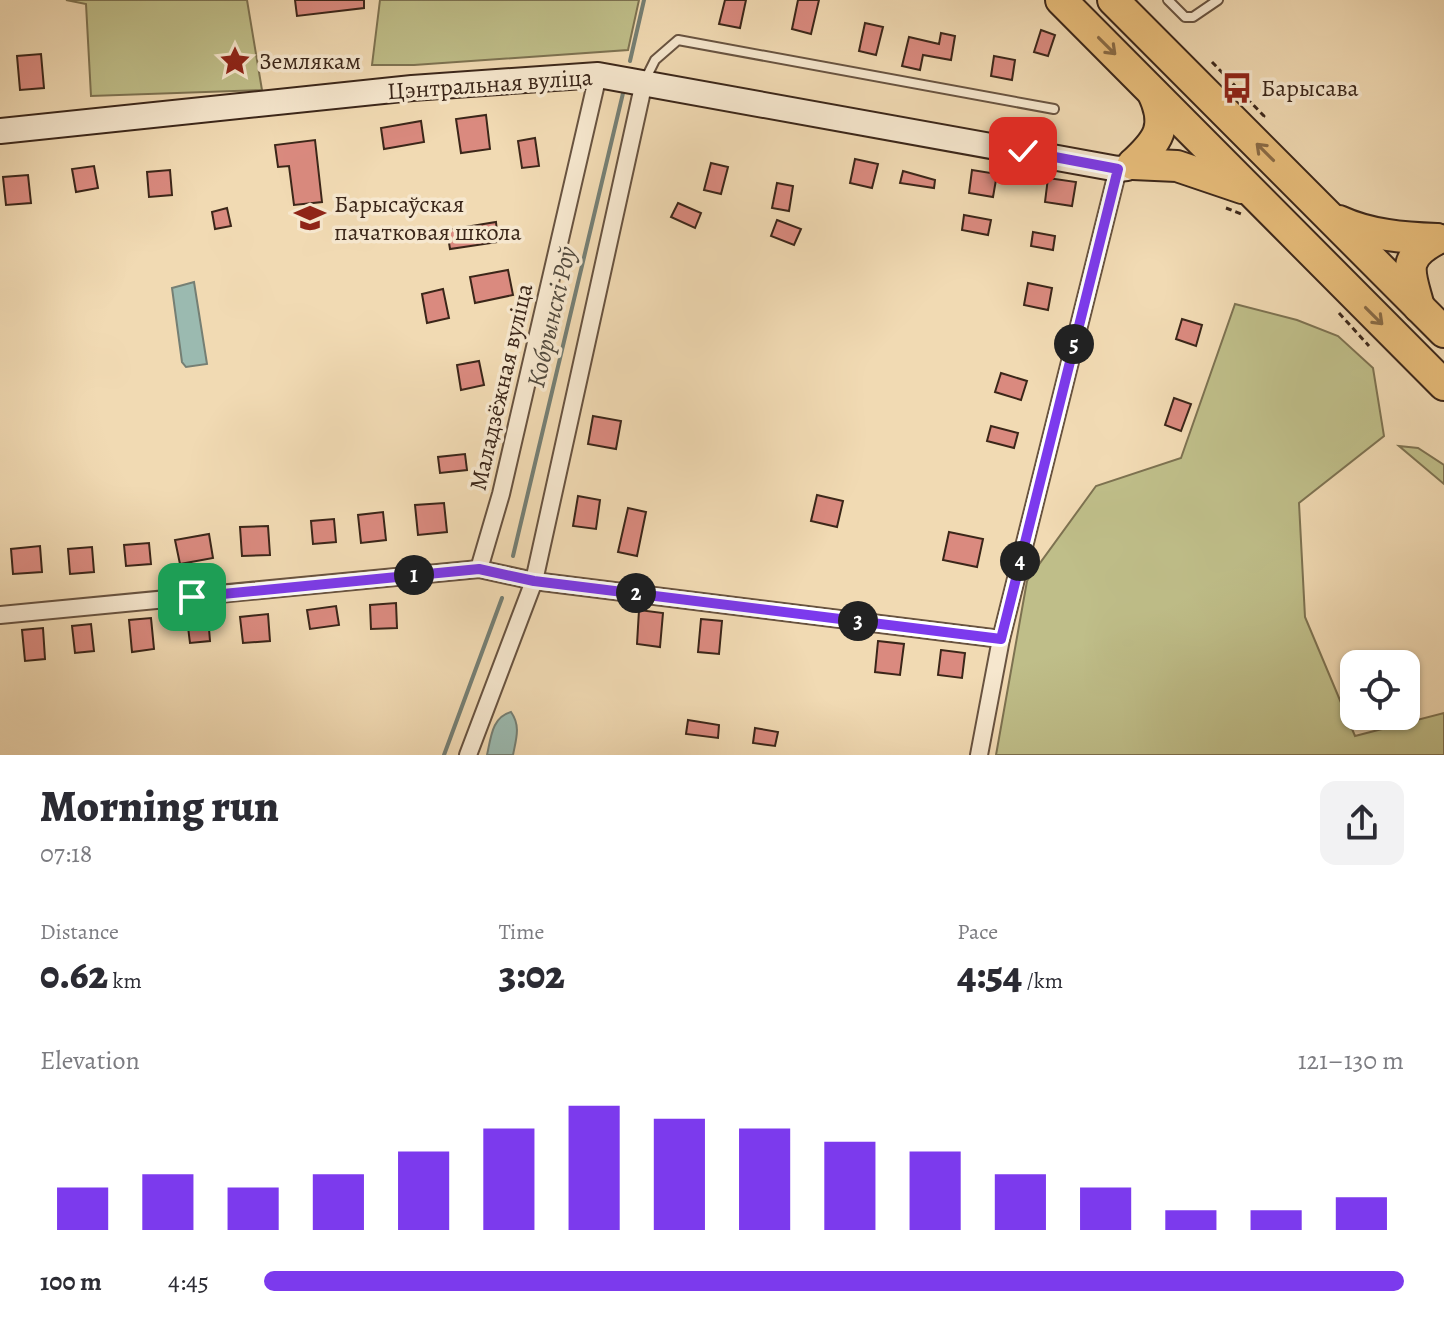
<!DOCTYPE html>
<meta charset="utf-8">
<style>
:root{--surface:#fff;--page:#f2f2f3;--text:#2b2b33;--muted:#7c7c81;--accent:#7c3aed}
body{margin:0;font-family:Alegreya,serif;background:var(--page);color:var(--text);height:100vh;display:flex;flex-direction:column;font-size:30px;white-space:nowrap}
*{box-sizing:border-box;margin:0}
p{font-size:26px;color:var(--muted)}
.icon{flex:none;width:44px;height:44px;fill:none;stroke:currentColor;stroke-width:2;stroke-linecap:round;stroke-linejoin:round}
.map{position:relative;height:755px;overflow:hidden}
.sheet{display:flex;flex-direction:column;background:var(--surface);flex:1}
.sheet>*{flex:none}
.fabs{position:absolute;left:1340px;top:650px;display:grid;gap:16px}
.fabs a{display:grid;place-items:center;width:80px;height:80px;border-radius:16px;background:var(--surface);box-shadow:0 2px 6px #0004;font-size:40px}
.pin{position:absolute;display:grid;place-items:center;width:68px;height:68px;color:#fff;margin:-34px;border-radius:16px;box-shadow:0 4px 12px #0006}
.km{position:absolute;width:40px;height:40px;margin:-20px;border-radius:50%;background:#222;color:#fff;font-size:22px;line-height:40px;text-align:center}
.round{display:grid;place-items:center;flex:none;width:84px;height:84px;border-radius:16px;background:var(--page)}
.headline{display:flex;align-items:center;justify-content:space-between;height:136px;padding:0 40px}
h1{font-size:44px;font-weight:800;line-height:60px}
.stats{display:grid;grid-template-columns:repeat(3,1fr);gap:12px;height:136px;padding:8px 40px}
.stats div{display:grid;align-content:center}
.stats b{font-size:40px;font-weight:800}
.stats small{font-size:22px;font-weight:400}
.stats p{font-size:22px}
.chart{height:224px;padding:16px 40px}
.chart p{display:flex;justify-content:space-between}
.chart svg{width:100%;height:144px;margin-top:8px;stroke:var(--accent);stroke-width:6}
ul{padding:0 40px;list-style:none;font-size:26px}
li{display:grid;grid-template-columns:128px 96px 1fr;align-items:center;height:60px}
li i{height:20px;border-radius:10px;background:var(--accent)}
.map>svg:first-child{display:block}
.green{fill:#bfbe89;stroke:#7d7251;stroke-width:2}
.water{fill:#9bbab0;stroke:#757f74;stroke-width:2}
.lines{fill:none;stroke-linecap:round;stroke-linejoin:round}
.stream{stroke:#757f74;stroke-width:4}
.building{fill:#da8a7f;stroke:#3b2619;stroke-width:2}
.lane-casing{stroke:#685340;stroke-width:12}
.street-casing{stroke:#685340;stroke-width:20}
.secondary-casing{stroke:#3b2619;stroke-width:28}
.highway-casing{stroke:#3b2619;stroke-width:34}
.path{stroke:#3b2619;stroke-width:3;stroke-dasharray:6 4;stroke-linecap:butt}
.lane{stroke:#f6e7ce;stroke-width:8}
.street{stroke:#f6e7ce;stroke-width:16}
.secondary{stroke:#f6e7ce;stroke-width:24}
.highway{stroke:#e8bd7a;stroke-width:30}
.oneway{stroke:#896a45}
.route-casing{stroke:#fff;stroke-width:16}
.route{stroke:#7c3aed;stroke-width:10}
.labels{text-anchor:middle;stroke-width:7;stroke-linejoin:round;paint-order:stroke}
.poi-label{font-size:24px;fill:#3b2619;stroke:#f6e7ce;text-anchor:start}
.street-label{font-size:24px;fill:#3b2619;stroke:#f6e7ce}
.water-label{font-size:26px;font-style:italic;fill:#534b3f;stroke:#f6e7ce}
</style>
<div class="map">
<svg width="1444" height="755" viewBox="0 0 1444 755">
<rect width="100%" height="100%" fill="#f1dab3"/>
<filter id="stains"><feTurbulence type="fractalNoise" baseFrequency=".0025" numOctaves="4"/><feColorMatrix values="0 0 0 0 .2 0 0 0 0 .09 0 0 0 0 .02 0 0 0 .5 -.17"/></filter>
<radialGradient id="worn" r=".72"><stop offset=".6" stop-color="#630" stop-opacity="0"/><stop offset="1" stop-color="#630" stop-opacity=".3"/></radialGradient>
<g class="green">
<path d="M66 0H247L262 90 91 96 86 4Z"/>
<path d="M380 0H639L628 50 414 65H372Z"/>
<path d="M1235 304 1297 320 1338 336 1373 368 1384 436 1299 503 1305 617 1355 736 1444 713V755H996L1027 581 1096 486 1181 458Z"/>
<path d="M1399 446 1418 448 1444 465V484Z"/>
</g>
<g class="water">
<path d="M194 282 207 364 186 367 182 362 172 288Z"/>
<path d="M511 712C521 726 516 739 513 755H487C491 737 492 717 511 712Z"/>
</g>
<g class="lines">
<g class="stream">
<path d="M630 61 644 0"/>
<path d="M513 556 624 89"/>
<path d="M444 755 502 598"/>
</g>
</g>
<g class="building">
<path d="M295 0H364V8L297 16Z"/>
<path d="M725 0H746L740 28 719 24Z"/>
<path d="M798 0H819L811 34 792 29Z"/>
<path d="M865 23 883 27 876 55 859 51Z"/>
<path d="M1041 30 1055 35 1048 56 1034 52Z"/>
<path d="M941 33 955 36 951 60 923 55 920 70 902 66 909 37 939 44Z"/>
<path d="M41 54 44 88 20 90 17 56Z"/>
<path d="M994 56 1015 60 1012 80 991 76Z"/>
<path d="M486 115 490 149 461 153 456 119Z"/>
<path d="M421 121 424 142 384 149 381 128Z"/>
<path d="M535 138 539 166 522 168 518 141Z"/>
<path d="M315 140 322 202 294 205 289 166 278 167 275 145Z"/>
<path d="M855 159 878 164 872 188 850 183Z"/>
<path d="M711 163 728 167 721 194 704 190Z"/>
<path d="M94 166 98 188 76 192 72 169Z"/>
<path d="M170 170 172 195 149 197 147 172Z"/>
<path d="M972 170 997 174 993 197 969 193Z"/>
<path d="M903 171 935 180 934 188 900 183Z"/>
<path d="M28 175 31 203 6 205 3 177Z"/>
<path d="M1048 178 1076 182 1072 206 1045 202Z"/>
<path d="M777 183 793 186 789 211 772 208Z"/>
<path d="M678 203 701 213 695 228 671 217Z"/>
<path d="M227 208 231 226 215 229 212 212Z"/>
<path d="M964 215 991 220 988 235 962 230Z"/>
<path d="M777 220 801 229 794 245 771 236Z"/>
<path d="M496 222 498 242 450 249 447 230Z"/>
<path d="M1033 232 1055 236 1053 250 1031 246Z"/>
<path d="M508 270 513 295 475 303 470 277Z"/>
<path d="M1028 283 1052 288 1048 310 1024 305Z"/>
<path d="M443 289 449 318 427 323 422 294Z"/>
<path d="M1182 319 1202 325 1196 346 1176 339Z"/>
<path d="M479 361 484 385 461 390 457 365Z"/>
<path d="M1001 373 1027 381 1021 400 995 392Z"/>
<path d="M1174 398 1191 404 1181 431 1165 425Z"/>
<path d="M593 416 621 421 616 449 588 444Z"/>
<path d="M991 426 1018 433 1014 448 987 441Z"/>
<path d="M465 454 467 470 440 473 438 457Z"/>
<path d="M817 495 843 501 837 527 811 521Z"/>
<path d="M578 496 600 500 596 529 573 526Z"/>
<path d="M444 503 447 532 418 535 415 505Z"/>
<path d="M628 508 646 512 637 556 618 552Z"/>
<path d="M383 512 386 540 361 543 358 515Z"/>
<path d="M334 519 336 542 313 544 311 521Z"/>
<path d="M268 526 270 555 242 556 240 527Z"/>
<path d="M949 532 983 539 977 567 943 560Z"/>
<path d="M209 534 213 558 180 564 175 540Z"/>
<path d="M149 543 151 564 126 566 124 545Z"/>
<path d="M40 546 42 572 13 574 11 549Z"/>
<path d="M92 547 94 572 70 574 68 549Z"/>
<path d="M396 603 397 628 371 629 370 605Z"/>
<path d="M336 606 339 625 310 629 307 610Z"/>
<path d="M639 610 663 613 660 647 637 644Z"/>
<path d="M268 614 270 641 243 643 240 617Z"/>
<path d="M208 617 210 641 190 643 187 619Z"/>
<path d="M151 618 154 649 132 652 129 620Z"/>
<path d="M701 619 722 621 719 654 698 652Z"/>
<path d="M91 624 94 651 75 653 72 626Z"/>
<path d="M43 628 45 659 25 661 22 630Z"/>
<path d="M878 641 904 644 900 675 875 672Z"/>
<path d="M941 650 965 653 962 678 938 675Z"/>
<path d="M688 720 719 725 718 738 686 734Z"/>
<path d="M755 728 778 732 775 746 753 743Z"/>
</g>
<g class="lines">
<defs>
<g id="lane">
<path d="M1168 0 1185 17H1193L1218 0"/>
<path d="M644 82 655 60 678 40 1054 109"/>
</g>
<g id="street">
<path d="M479 569 501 494 598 75"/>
<path d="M0 615 479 569 534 581 1001 639"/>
<path d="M468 755 534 581 644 82"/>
<path d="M979 755 1001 639 1118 169"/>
</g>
<path id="secondary" d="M0 131 412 88 598 75 1118 169 1127 168 1133 164"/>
<g id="highway">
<path d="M1061 0 1444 385"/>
<path d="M1113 0 1444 332"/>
<path d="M1133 164 1177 166 1242 188"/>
<path d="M1133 164C1158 141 1169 127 1153 93"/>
<path d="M1339 221C1369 235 1404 238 1437 239"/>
<path d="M1419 307C1410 272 1400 259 1437 239"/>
</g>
</defs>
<use href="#lane" class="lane-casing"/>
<use href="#street" class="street-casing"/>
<use href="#secondary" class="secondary-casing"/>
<use href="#highway" class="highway-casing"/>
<g class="path">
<path d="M1212 62 1264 116 1261 120"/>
<path d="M1226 208 1241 214"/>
<path d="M1339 313 1369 346"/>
</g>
<use href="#lane" class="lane"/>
<use href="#street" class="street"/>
<use href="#secondary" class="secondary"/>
<use href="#highway" class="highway"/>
</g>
<defs><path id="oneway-shaft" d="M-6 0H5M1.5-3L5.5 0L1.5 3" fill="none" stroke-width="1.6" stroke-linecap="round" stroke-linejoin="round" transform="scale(2)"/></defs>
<g class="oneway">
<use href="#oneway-shaft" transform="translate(1107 46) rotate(45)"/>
<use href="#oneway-shaft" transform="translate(1265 152) rotate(-135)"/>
<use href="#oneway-shaft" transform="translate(1374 316) rotate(45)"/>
</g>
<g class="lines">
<defs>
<path id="route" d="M192 597 479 569 534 581 1001 639 1118 169 1023 151"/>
</defs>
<use href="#route" class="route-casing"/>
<use href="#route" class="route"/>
</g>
<defs>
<symbol id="sight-bare" viewBox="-9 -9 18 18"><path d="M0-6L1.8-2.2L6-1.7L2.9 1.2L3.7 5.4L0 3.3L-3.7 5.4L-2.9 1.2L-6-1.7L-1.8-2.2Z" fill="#8f2418" stroke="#f6e7ce" stroke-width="2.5" paint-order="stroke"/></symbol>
<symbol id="bus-bare" viewBox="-9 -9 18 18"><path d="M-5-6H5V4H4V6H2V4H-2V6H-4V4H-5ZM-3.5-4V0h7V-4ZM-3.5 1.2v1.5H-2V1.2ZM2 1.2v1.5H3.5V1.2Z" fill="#8f2418" stroke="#f6e7ce" stroke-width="2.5" paint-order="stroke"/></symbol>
<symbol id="school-bare" viewBox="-9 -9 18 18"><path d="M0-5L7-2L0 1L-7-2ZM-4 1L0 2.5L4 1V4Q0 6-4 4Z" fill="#8f2418" stroke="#f6e7ce" stroke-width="2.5" paint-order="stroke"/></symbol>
</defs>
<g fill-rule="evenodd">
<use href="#sight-bare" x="213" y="39" width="44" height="44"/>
<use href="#bus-bare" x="1215" y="66" width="44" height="44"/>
<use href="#school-bare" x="288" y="196" width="44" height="44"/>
</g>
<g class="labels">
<g class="poi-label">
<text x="259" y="69">Землякам</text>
<text x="1261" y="96">Барысава</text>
<text x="334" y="212">Барысаўская<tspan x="334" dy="28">пачатковая школа</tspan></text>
</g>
<g class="street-label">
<text transform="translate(490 84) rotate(-4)" y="8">Цэнтральная вуліца</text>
<text transform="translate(501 387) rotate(-77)" y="8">Маладзёжная вуліца</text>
</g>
<g class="water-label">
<text transform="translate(551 317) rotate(-77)" y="9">Кобрынскі Роў</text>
</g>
</g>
<rect width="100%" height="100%" filter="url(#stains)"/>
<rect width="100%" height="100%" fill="url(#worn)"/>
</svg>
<div class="fabs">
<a><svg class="icon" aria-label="locate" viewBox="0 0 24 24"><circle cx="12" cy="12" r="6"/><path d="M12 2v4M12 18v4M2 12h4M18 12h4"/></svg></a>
</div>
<div class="pin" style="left:192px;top:597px;background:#1e9e55"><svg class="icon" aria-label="arrive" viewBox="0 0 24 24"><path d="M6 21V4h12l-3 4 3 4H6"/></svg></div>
<div class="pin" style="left:1023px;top:151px;background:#d93025"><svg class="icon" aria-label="check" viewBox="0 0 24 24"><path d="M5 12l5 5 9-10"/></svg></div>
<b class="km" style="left:414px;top:575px">1</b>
<b class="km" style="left:636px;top:593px">2</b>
<b class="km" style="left:858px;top:621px">3</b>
<b class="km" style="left:1020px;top:561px">4</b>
<b class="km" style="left:1074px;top:344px">5</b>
</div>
<section class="sheet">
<div class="headline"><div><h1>Morning run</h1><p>07:18</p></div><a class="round"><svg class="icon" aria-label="share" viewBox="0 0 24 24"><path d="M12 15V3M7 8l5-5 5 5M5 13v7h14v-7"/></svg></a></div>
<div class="stats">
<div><p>Distance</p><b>0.62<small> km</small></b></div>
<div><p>Time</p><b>3:02</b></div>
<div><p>Pace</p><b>4:54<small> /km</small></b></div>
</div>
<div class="chart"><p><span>Elevation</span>121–130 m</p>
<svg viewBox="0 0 160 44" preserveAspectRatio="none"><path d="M5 44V31M15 44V27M25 44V31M35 44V27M45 44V20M55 44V13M65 44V6M75 44V10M85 44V13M95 44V17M105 44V20M115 44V27M125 44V31M135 44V38M145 44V38M155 44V34"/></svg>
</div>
<ul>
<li><b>100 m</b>4:45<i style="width:100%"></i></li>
</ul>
</section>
